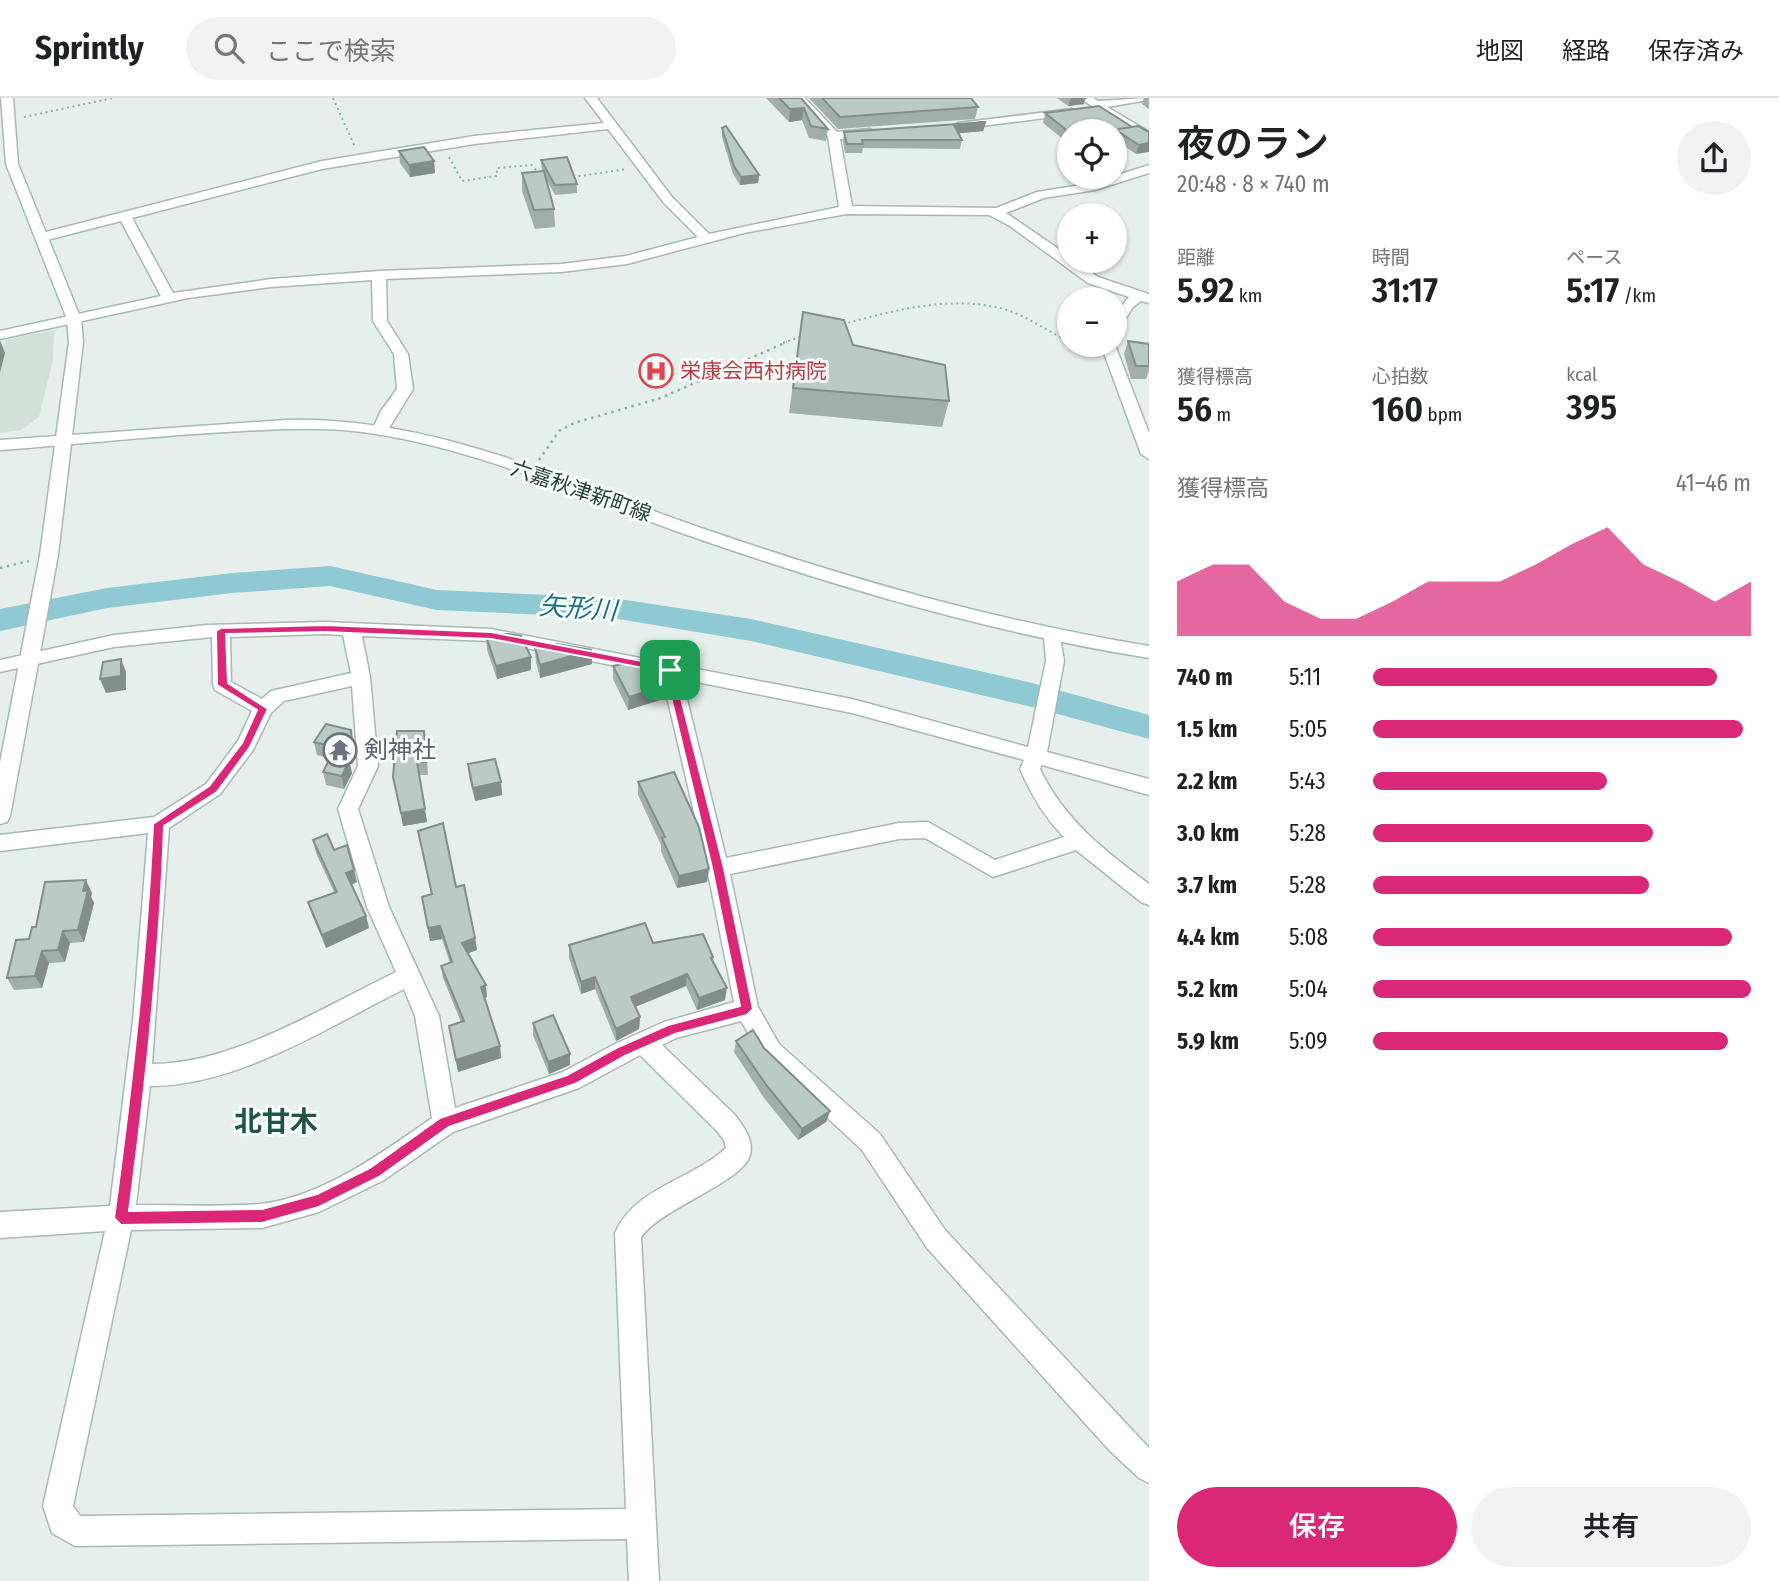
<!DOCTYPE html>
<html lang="ja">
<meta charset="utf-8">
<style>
:root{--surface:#fff;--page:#f2f2f2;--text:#202124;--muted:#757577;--line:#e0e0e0;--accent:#db2777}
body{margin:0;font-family:"Fira Sans Condensed","Noto Sans JP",sans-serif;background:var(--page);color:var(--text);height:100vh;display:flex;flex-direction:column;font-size:26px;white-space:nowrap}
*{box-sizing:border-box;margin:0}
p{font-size:23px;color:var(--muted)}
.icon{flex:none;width:38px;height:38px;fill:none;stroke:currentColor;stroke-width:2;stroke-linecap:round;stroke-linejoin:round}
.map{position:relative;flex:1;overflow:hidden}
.sheet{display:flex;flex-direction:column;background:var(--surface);width:630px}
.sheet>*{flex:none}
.controls{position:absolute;left:1057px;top:21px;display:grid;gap:14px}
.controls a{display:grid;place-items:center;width:70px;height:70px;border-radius:50%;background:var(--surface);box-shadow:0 2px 5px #0004;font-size:35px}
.pin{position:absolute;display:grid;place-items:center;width:60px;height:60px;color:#fff;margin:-30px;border-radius:14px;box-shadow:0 4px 10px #0006}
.round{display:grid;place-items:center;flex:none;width:74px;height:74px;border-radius:37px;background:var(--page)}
.head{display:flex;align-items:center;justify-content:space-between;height:119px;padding:0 28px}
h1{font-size:38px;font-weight:600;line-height:52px}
.figures{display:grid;grid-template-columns:repeat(3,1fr);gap:10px;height:119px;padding:7px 28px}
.figures div{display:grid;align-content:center}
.figures b{font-size:35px;font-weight:600}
.figures small{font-size:19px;font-weight:400}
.figures p{font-size:19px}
.chart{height:196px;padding:14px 28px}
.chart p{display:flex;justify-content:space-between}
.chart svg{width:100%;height:126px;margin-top:7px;fill:var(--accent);opacity:.7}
.primary-button{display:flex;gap:14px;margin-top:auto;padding:14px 28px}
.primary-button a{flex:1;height:80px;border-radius:42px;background:var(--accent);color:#fff;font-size:28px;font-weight:600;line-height:80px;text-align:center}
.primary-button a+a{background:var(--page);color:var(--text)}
ul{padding:0 28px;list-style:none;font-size:23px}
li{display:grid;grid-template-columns:112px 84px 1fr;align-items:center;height:52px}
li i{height:18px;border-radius:9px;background:var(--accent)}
header{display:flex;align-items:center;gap:42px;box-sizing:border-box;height:98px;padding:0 35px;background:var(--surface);border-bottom:2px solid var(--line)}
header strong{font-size:33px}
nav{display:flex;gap:38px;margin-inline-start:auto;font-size:24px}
.search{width:490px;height:63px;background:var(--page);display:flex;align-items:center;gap:18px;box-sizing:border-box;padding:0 24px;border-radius:38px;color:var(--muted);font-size:26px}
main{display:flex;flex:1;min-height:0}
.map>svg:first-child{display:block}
.built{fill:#d4dfda}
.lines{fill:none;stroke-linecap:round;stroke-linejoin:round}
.river{fill:#8ec9d4;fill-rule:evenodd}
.minor-casing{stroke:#a8b8b2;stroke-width:3}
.tertiary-casing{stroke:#a8b8b2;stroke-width:3}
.secondary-casing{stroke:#a4bbb3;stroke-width:3}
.path-far1{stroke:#86b3a5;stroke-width:2;stroke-dasharray:2 3.5;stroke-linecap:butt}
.path{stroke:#86b3a5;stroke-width:2.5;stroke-dasharray:2.5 4.5;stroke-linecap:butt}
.minor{fill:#fff;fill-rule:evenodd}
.tertiary{fill:#fff;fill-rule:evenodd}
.secondary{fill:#fff;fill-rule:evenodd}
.wall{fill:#a1aea9}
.shaded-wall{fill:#838d89}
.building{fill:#bbcac4;stroke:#838d89;stroke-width:2}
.route{fill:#db2777;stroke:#fff;stroke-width:2;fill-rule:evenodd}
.labels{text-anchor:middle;stroke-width:6;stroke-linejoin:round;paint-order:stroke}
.far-health-label{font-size:21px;fill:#be3a42;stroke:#f7fbf9;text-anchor:start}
.far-street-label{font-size:21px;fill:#24423a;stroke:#f7fbf9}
.worship-label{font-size:24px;fill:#5b616d;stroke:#f7fbf9;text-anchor:start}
.water-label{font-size:26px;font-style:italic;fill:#1c6f80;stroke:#f7fbf9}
.quarter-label{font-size:28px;font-weight:bold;fill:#1f5548;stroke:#f7fbf9}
</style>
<header>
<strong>Sprintly</strong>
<div class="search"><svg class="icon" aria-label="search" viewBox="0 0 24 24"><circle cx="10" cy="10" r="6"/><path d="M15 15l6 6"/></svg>ここで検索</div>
<nav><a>地図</a><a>経路</a><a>保存済み</a></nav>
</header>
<main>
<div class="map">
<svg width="1149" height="1483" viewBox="0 0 1149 1483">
<rect width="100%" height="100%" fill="#e6efeb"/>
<path class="built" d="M54 232 53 262 39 319 21 332 0 335V251L3 250 5 242Z"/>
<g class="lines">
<path class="river" d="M330 468 437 492 612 500 751 521 1032 585 1149 617V641L1032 609 751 543 612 520 437 512 330 488 232 495 107 510 0 533V511L107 490 232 475Z"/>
<defs>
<g id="minor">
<path d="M585 0H597L672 99 709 136 839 109 828 39 793 0H805L837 34 870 31 876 35 870 39 840 41 852 108 996 110 1037 94 1093 85 1149 67V75L1095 92 1044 100 1006 115 1069 158V163H1075L1098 179 1149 196V205L1141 203 1133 209 1120 230 1115 231V216L1129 199 1088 185 1010 128 989 117 846 116 744 135 627 166 561 174 386 181 387 223 408 256 413 291 386 335 380 337 372 332 381 313 397 291 394 256 373 223 372 182 271 189 188 200 0 241V233L161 198 121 123 43 143 36 139 38 136 322 63 474 38 604 25ZM608 31 664 105 698 139 626 158 561 166 379 173 271 181 173 195 132 120 322 71 474 46Z"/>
<path d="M1079 0H1093L1098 3 1148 0 1142 3 1107 9 1149 34V43Z"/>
<path d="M1072 11 1078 14 1076 16 958 31 952 28 958 25Z"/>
<path d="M1101 247H1115L1149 335V361L1141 356Z"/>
<path d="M325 524 491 531 852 601 1028 649 1046 563 1044 538 1047 534H1059L1064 563 1047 654 1149 681V697L1042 667 1040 671C1064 722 1105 753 1149 786V807L1141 804 1076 752 993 779 925 740 899 741 730 776 758 909 779 946 880 1036 945 1132 1149 1350V1385L1139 1380 1110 1353 927 1150 862 1052 763 960 741 923 676 940 662 947 735 1017C743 1028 754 1042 750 1057 743 1084 663 1109 641 1139L659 1483H629L627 1441 75 1448 52 1435 43 1408 105 1133 0 1140V1114L110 1108 133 923 148 735 0 753V737L154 719 206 686 238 643 252 613 215 592 213 587 212 539 114 549 0 574V562L114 537 207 527ZM325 536 343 537 351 575 271 593 262 601 231 584 230 539ZM362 538 491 543 662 577 707 770 734 904 664 924 613 947 563 974 455 1010 439 918 389 809 358 711 378 668 370 579ZM682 581 852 615 1024 662 1020 671C1031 696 1044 719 1064 739L995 762 928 724 899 725 726 760ZM352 588 358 668 338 711 367 809 396 874C323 909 234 966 152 966L169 730 220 696 253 652 271 615 284 603ZM404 891 415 918 432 1020C383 1054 321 1100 260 1106 219 1109 177 1107 136 1107L150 988C238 988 326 930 404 891ZM640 957 717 1033 724 1042 726 1050C692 1082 635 1089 615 1135L626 1411 80 1418 73 1408 131 1132 262 1130 319 1114 384 1082 453 1034 579 990Z"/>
</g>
<path id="tertiary" d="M1 0H13L18 66 81 221 83 244 58 457 10 718 7 724 0 726V665L40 457 69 244 67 221 6 66Z"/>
<path id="secondary" d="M286 322C433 318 568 384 704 431 850 481 996 523 1149 548V560C986 534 829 487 673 432 572 395 470 348 362 334 322 329 283 331 243 333 162 337 81 346 0 352V342Z"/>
</defs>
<use href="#minor" class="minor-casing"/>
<use href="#tertiary" class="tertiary-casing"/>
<use href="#secondary" class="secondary-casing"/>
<g class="path-far1">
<path d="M333 0 355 49"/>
<path d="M24 19 113 0"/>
<path d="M449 59 462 83 497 78V70L532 67 540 77"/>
<path d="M573 79 627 71"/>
<path d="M843 226C896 212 953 196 1007 212 1029 219 1048 234 1069 243"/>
<path d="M783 245 802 238"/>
</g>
<g class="path">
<path d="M1080 247 1091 251"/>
<path d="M539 362 559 333 574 325 661 300 787 244"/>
<path d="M0 470 29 463"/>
</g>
<use href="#minor" class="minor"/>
<use href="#tertiary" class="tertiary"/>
<use href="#secondary" class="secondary"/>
</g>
<g class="wall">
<path d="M766 0H801L828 31 826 43 809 40 802 22 789 24Z"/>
<path d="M809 0H971L978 9 975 21 838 31Z"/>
<path d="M1057 0H1088L1085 1 1084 6 1068 8Z"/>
<path d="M1144 0H1149V11L1142 6Z"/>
<path d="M1045 15 1132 29 1149 34 1136 56 1115 42V33H1069V46L1043 25Z"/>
<path d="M986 24 983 33 959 35 962 42 960 51 863 50 862 55H845L843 43 844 34Z"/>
<path d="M722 30 759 77 758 85 740 87 733 76 722 39Z"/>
<path d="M399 53 434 63 435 75 410 79 400 65Z"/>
<path d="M541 62 577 86V95L555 97 546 81 554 111 555 129 535 131 522 93V75L542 73Z"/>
<path d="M803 214 853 247 949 303 942 329 789 315Z"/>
<path d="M1128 243 1149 246V273L1146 281H1131L1124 256Z"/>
<path d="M486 538 531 572 497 581 487 552Z"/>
<path d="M535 550 592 552V566L540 580 536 564Z"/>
<path d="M613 568 660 602 628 612 613 581Z"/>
<path d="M351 632 355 660 352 666H350L352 675 344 691 326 687 323 674 329 660 317 657 314 644Z"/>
<path d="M426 646 428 677H419L427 724 403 728 393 679Z"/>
<path d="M468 666 501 684 502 697 475 703 469 679Z"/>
<path d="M638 684 709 771 707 784 677 790 661 753V747L638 697Z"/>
<path d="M418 733 456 789 475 840 477 852 468 855 487 899 485 900 500 948 501 960 458 974 449 928 461 924 443 880 441 868 450 865 442 841 430 843 422 799 431 796Z"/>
<path d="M313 742 334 752 357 784 351 787 366 818 369 830 326 850 312 817 308 804 334 794 316 755Z"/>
<path d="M92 795 91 799 94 805 84 844 70 845 65 864 49 865 42 890 14 892 7 880 36 829Z"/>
<path d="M653 845 713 859V863L725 902 697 912 686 888 635 909 640 919 639 931 616 943 595 891 581 896 569 860V847Z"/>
<path d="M533 925 570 956V967L549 976 533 937Z"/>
<path d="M736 943 830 1013 826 1024 798 1042 764 1000 734 954Z"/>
</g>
<g class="shaded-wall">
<path d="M1071 0H1088L1085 1 1084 6 1068 8Z"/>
<path d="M804 10 802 22 789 24 790 11Z"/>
<path d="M986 24 983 33 952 36 954 27Z"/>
<path d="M1149 45V54L1136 56 1139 47Z"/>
<path d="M434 63 435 75 410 79 409 67Z"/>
<path d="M759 77 758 85 740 87 741 79Z"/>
<path d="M0 242 5 255 0 275Z"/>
<path d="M592 552V566L540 580V567Z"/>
<path d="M531 559V572L497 581 496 568Z"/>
<path d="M121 561 126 574V592L106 595 100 581Z"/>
<path d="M661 589 660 602 628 612 629 599Z"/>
<path d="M351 632 355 660 352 666 350 653Z"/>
<path d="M349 662 352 675 344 691 342 678Z"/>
<path d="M501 684 502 697 475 703 473 690Z"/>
<path d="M425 711 427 724 403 728 401 715Z"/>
<path d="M709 771 707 784 677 790 679 778Z"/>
<path d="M354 772 357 784 349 788 346 775Z"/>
<path d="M86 782 92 795 91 799 94 805 84 844 78 832 83 793Z"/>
<path d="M366 818 369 830 326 850 322 837Z"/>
<path d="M440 828 442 841 430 843 428 830Z"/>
<path d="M63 833 70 845 65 864 58 852Z"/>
<path d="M475 840 477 852 463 857 462 845Z"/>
<path d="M42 853 49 865 42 890 35 878Z"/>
<path d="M687 876 686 888 630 911 631 899Z"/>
<path d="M595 879V891L581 896V884Z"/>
<path d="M486 887 487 899 482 901 481 889Z"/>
<path d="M727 890 725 902 697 912 699 900Z"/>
<path d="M640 919 639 931 616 943V931Z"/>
<path d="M500 948 501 960 458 974 456 962Z"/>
<path d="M570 956V967L549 976 548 964Z"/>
<path d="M830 1013 826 1024 798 1042 802 1031Z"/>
</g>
<g class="building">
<path d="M779 0H801L828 31 811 28 804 10 790 11Z"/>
<path d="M822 0H971L978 9 840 19Z"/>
<path d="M1099 8 1132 29 1118 31 1138 28 1149 34V45L1139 47 1116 32 1107 33 1069 34 1045 15Z"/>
<path d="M986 24 954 27 962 42H862L863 46H847L844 34Z"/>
<path d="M726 28 759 77 741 79 734 68 722 30Z"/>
<path d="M424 49 434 63 409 67 399 53Z"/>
<path d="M567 59 577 86 555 87 541 62Z"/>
<path d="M544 73 554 111 534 112 522 75Z"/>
<path d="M803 214 844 222 853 247 945 267 949 303 793 290Z"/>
<path d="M1128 243 1149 246V268H1136Z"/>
<path d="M508 536 521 538 531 559 496 568 486 538Z"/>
<path d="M557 546 592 552 540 567 535 550Z"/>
<path d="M121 561V578L100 581 103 564Z"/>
<path d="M641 562 649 564 661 589 629 599 613 568Z"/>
<path d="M326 626 351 632 352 647 350 653 314 644Z"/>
<path d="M397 633H424L426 664H417L425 711 401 715 393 679Z"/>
<path d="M332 656 349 662 342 678 323 674Z"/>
<path d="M495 661 501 684 473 690 468 666Z"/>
<path d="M674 674 699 729 709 771 679 778 662 740 665 739 638 684Z"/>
<path d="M443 725 456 789 464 787 475 840 462 845 486 887 481 889 500 948 456 962 449 928 464 923 441 868 452 864 440 828 428 830 422 799 432 796 418 733Z"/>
<path d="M327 736 334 752 347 747 354 772 346 775 366 818 322 837 308 804 337 794 313 742Z"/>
<path d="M86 782 83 793 88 792 78 832 63 833 58 852 42 853 35 878 7 880 16 842 29 841 32 829H36L45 784Z"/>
<path d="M645 825 653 845 703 836 713 859 711 860 727 890 699 900 687 876 631 899 640 919 616 931 595 879 581 884 569 847Z"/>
<path d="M553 917 570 956 548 964 533 925Z"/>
<path d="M753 932 764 950 830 1013 802 1031 767 988 736 943Z"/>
</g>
<path class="route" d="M325 527 491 534 673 569 724 770 753 911 747 917 675 936 625 958 575 986 449 1029 379 1079 319 1109 262 1125 121 1127 114 1120C132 989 147 858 153 726L209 688 242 645 257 612 217 587 216 533 221 530ZM325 534 491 541 665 574 712 770 740 908 668 927 616 950 567 977 440 1020 370 1070 317 1096 262 1111 129 1113C146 985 160 857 164 728L217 694 250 649 268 611 228 585 226 536Z"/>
<defs>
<symbol id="hospital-ring" viewBox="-11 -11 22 22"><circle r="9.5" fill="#f7fbf9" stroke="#e0444e" stroke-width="1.5"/><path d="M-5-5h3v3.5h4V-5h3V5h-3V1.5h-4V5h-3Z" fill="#e0444e"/></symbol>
<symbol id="temple-ring" viewBox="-11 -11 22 22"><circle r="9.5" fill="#f7fbf9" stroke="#6b7280" stroke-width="1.5"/><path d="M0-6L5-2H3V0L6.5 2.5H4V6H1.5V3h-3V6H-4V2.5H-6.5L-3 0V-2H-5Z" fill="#6b7280"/></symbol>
</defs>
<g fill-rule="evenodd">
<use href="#hospital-ring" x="637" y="254" width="38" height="38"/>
<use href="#temple-ring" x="321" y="633" width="38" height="38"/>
</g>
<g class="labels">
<g class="far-health-label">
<text x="680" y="280">栄康会西村病院</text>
</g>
<g class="far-street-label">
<text transform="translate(581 393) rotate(19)" y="7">六嘉秋津新町線</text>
</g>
<g class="worship-label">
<text x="364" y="660">剣神社</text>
</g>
<g class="water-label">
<text transform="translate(578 510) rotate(4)" y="9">矢形川</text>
</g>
<g class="quarter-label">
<text x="276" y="1033">北甘木</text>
</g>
</g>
</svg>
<div class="controls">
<a><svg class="icon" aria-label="locate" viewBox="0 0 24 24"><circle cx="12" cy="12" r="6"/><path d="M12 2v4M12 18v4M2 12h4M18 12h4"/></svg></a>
<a>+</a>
<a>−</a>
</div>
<div class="pin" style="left:670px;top:572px;background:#1e9e55"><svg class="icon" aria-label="arrive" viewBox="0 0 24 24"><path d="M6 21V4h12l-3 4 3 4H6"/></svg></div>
</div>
<section class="sheet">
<div class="head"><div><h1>夜のラン</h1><p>20:48 · 8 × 740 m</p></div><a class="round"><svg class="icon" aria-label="share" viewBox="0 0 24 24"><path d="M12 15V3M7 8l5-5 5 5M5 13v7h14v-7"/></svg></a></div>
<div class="figures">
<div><p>距離</p><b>5.92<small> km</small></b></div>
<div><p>時間</p><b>31:17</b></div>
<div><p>ペース</p><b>5:17<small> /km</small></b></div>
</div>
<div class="figures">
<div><p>獲得標高</p><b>56<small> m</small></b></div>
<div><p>心拍数</p><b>160<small> bpm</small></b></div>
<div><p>kcal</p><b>395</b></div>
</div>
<div class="chart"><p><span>獲得標高</span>41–46 m</p>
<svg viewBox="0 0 160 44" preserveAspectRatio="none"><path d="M0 44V25L10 19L20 19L30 32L40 38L50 38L60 32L70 25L80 25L90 25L100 19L110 12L120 6L130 19L140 25L150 32L160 25V44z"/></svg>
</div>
<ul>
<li><b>740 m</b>5:11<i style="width:91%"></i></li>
<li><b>1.5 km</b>5:05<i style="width:98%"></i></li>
<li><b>2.2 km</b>5:43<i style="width:62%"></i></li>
<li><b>3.0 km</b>5:28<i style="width:74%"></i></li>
<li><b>3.7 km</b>5:28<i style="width:73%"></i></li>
<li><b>4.4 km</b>5:08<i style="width:95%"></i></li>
<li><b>5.2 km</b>5:04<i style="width:100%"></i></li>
<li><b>5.9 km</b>5:09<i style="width:94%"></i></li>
</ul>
<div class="primary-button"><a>保存</a><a>共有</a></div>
</section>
</main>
